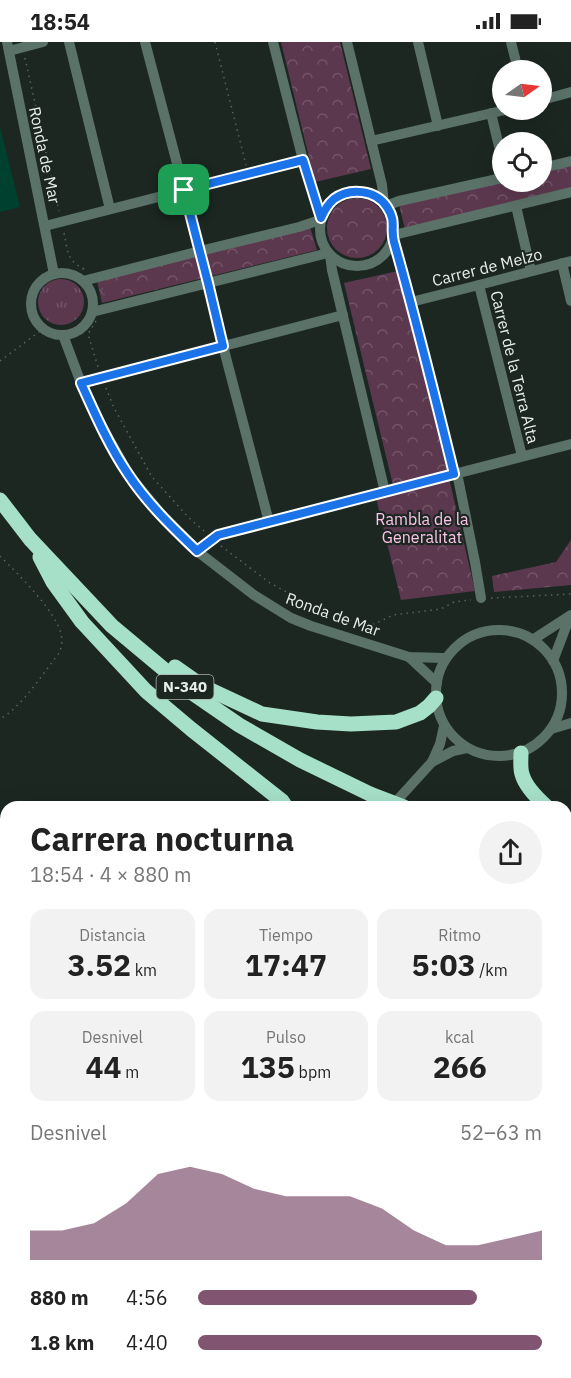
<!DOCTYPE html>
<html lang="es">
<meta charset="utf-8">
<style>
:root{--surface:#fff;--page:#f2f2f2;--text:#222;--muted:#767676;--accent:#815471}
body{margin:0;font-family:"IBM Plex Sans",sans-serif;background:var(--page);color:var(--text);height:100vh;display:flex;flex-direction:column;font-size:22px;white-space:nowrap}
*{box-sizing:border-box;margin:0}
p{font-size:20px;color:var(--muted)}
.icon{flex:none;width:33px;height:33px;fill:none;stroke:currentColor;stroke-width:2;stroke-linecap:round;stroke-linejoin:round}
.map{position:relative;flex:1;overflow:hidden}
.side{position:absolute;left:0px;top:759px;width:572px;height:578px;display:flex;flex-direction:column;background:var(--surface);border-radius:18px 18px 0 0;box-shadow:0 6px 24px #0002}
.side>*{flex:none}
.needle{width:39px;rotate:76deg}
.fabs{position:absolute;left:492px;top:18px;display:grid;gap:12px}
.fabs a{display:grid;place-items:center;width:60px;height:60px;border-radius:50%;background:var(--surface);box-shadow:0 6px 24px #0002;font-size:30px}
.pin{position:absolute;display:grid;place-items:center;width:51px;height:51px;color:#fff;margin:-26px;border-radius:12px;box-shadow:0 3px 9px #0006}
.round{display:grid;place-items:center;flex:none;width:63px;height:63px;border-radius:32px;background:var(--page)}
.headline{display:flex;align-items:center;justify-content:space-between;height:102px;padding:0 30px}
h1{font-size:33px;font-weight:700;line-height:45px}
.figures{display:grid;grid-template-columns:repeat(3,1fr);gap:9px;height:102px;padding:6px 30px}
.figures div{display:grid;align-content:center;border-radius:15px;background:var(--page);text-align:center}
.figures b{font-size:30px;font-weight:700}
.figures small{font-size:16px;font-weight:400}
.figures p{font-size:16px}
.chart{height:168px;padding:12px 30px}
.chart p{display:flex;justify-content:space-between}
.chart svg{width:100%;height:108px;margin-top:6px;fill:var(--accent);opacity:.7}
ul{padding:0 30px;list-style:none;font-size:20px}
li{display:grid;grid-template-columns:96px 72px 1fr;align-items:center;height:45px}
li i{height:15px;border-radius:8px;background:var(--accent)}
.status{display:flex;justify-content:space-between;align-items:center;height:42px;padding:0 30px;background:var(--surface);direction:ltr}
.status svg{height:16px;fill:currentColor}
.map>svg:first-child{display:block}
.grass{fill:url(#grass-tufts)}
.park{fill:url(#park-crowns)}
.lines{fill:none;stroke-linecap:round;stroke-linejoin:round}
.stream{stroke:#5f4a5a;stroke-width:3}
.building{fill:#00402f}
.path{stroke:#5b6460;stroke-width:1.5;stroke-dasharray:1.5 4.5;stroke-linecap:butt}
.minor{stroke:#5b7269;stroke-width:10}
.highway{stroke:#a6e0c9;stroke-width:15}
.highway-bridge{stroke:#a6e0c9;stroke-width:15}
.route-casing{stroke:#fff;stroke-width:12}
.route{stroke:#1a73e8;stroke-width:8}
.labels{text-anchor:middle;stroke-width:4.5;stroke-linejoin:round;paint-order:stroke}
.shield{fill:#1c2722;stroke:#aab2af;stroke-width:1.5}
.shield-label{font-size:15px;font-weight:bold;fill:#e7eeeb}
.street-label{font-size:16px;fill:#e7eeeb;stroke:#1c2722}
.park-label{font-size:16px;fill:#fdc4e7;stroke:#1c2722}
</style>
<div class="status"><b>18:54</b><svg viewBox="0 0 49 12"><path d="M0 12V9h3v3zM5 12V6h3v6zM10 12V3h3v9zM15 12V0h3v12zM26 1h20v11H26zM47 4h2v5h-2z"/></svg></div>
<div class="map">
<svg width="571" height="1336" viewBox="0 0 571 1336">
<defs>
<pattern id="grass-tufts" width="24" height="20" patternUnits="userSpaceOnUse" patternTransform="scale(1.5)"><rect width="24" height="20" fill="#5c384f"/><path d="M3 7l-1-3M5 7V3M7 7l1-3M15 17l-1-3M17 17v-4M19 17l1-3" fill="none" stroke="#735568"/></pattern>
<pattern id="park-crowns" width="20" height="18" patternUnits="userSpaceOnUse" patternTransform="scale(1.5)"><rect width="20" height="18" fill="#5c384f"/><path d="M2 6a3 3 0 1 1 6 0M12 15a3 3 0 1 1 6 0" fill="none" stroke="#735568"/></pattern>
</defs>
<rect width="100%" height="100%" fill="#1c2722"/>
<circle class="grass" cx="61" cy="260" r="23"/>
<g class="park">
<path d="M281 0H340L371 127 315 140Z"/>
<path d="M571 122V147L405 187 399 163 502 140H542V129Z"/>
<circle cx="357" cy="186" r="30"/>
<path d="M310 185 317 208 102 261 97 239Z"/>
<path d="M398 229 447 429 393 443 344 241Z"/>
<path d="M449 436 475 549 401 558 376 456Z"/>
<path d="M571 498V543L494 550 492 534 556 520Z"/>
</g>
<g class="lines">
<g class="stream">
<path d="M0 1101 6 1102"/>
<path d="M566 1322 571 1325"/>
</g>
</g>
<path class="building" d="M0 85 20 165 0 170Z"/>
<g class="lines">
<g class="path">
<path d="M215 0 246 123"/>
<path d="M25 16 59 169"/>
<path d="M187 158 198 200"/>
<path d="M64 191C68 209 66 218 84 227"/>
<path d="M203 219 206 232"/>
<path d="M102 246 105 256"/>
<path d="M211 251 220 293"/>
<path d="M96 279 88 292 98 325"/>
<path d="M0 319 43 287"/>
<path d="M106 346 114 366 152 435 189 476 204 489"/>
<path d="M221 504 270 541 325 571 370 584 393 573 441 567 454 560 471 558"/>
<path d="M0 514C17 531 56 569 61 592 63 599 61 604 60 610 43 631 22 665 0 677"/>
<path d="M491 556 571 552"/>
<path d="M187 1330 189 1336"/>
</g>
<g class="minor">
<path d="M7 0 54 232"/>
<path d="M69 0 110 167"/>
<path d="M145 0 184 148"/>
<path d="M273 0 303 118 321 176"/>
<path d="M347 0 382 143 384 162"/>
<path d="M418 0 438 84"/>
<path d="M511 0 518 28"/>
<path d="M9 9 43 0"/>
<path d="M542 58 571 50"/>
<path d="M491 71 502 117"/>
<path d="M371 99 505 68"/>
<path d="M542 126 571 119"/>
<circle cx="357" cy="187" r="37"/>
<path d="M386 164 399 159 502 136"/>
<path d="M516 164 531 229"/>
<path d="M45 184 303 118"/>
<path d="M394 193 571 150"/>
<path d="M393 196 411 260 454 432"/>
<path d="M330 213 332 228 385 450"/>
<path d="M562 221 571 259"/>
<circle cx="62" cy="262" r="31"/>
<path d="M83 239 200 209 299 185 320 178"/>
<path d="M479 243 522 414"/>
<path d="M411 260 479 243 571 219"/>
<path d="M92 270 328 211"/>
<path d="M63 293 81 341 98 377 129 433 171 484 197 509 254 553 291 576 311 584 409 615 444 616"/>
<path d="M223 304 269 480"/>
<path d="M81 341 343 273"/>
<path d="M457 431 475 520 481 556"/>
<path d="M197 509 218 493 571 402"/>
<circle cx="499" cy="651" r="63"/>
<path d="M534 597 571 573"/>
<path d="M409 615 437 641"/>
<path d="M553 619 570 574"/>
<path d="M551 687 571 681"/>
<path d="M432 720 440 702 444 684"/>
<path d="M391 765 432 720 453 709 467 706"/>
<path d="M566 1102 571 1106"/>
<path d="M0 1145 6 1146"/>
<path d="M0 1219H6"/>
<path d="M0 1274 6 1275"/>
<path d="M50 1330 53 1336"/>
<path d="M103 1330 107 1336"/>
<path d="M146 1330 150 1336"/>
</g>
<g class="highway">
<path d="M0 458 30 497 112 584 191 650 239 683 300 718 370 752"/>
<path d="M40 515 53 540 82 580 146 649 191 687 282 759 286 765"/>
<path d="M175 625 202 644 262 672 317 680 351 682 396 680 420 671 429 664 436 656"/>
<path d="M521 711C521 718 520 726 522 732 525 744 538 757 547 765"/>
<path d="M566 778 571 781"/>
<path d="M566 811 571 812"/>
<path d="M566 840H571"/>
<path d="M116 1330 120 1336"/>
</g>
<path class="highway-bridge" d="M370 752 404 765"/>
</g>
<g class="lines">
<defs>
<path id="route" d="M303 118 321 176C324 169 328 162 334 157 350 145 376 148 387 165 397 180 390 186 394 200 416 277 435 355 454 432L218 493 197 509C172 485 147 461 128 432 109 404 95 372 81 341L223 304 208 241 184 148Z"/>
</defs>
<use href="#route" class="route-casing"/>
<use href="#route" class="route"/>
</g>
<g class="labels">
<rect class="shield" x="156.5" y="633" width="57" height="24" rx="4.5"/>
<g class="shield-label">
<text x="185" y="650">N-340</text>
</g>
<g class="street-label">
<text transform="translate(45 113) rotate(78)" y="6">Ronda de Mar</text>
<text transform="translate(487 225) rotate(-14)" y="6">Carrer de Melzo</text>
<text transform="translate(515 325) rotate(76)" y="6">Carrer de la Terra Alta</text>
<text transform="translate(333 572) rotate(20)" y="6">Ronda de Mar</text>
</g>
<g class="park-label">
<text x="422" y="483">Rambla de la<tspan x="422" dy="18">Generalitat</tspan></text>
</g>
</g>
</svg>
<div class="fabs">
<a><svg class="needle" viewBox="-14 -14 28 28"><path d="M0-13l5 13h-10z" fill="#e53935"/><path d="M0 13l5-13h-10z" fill="#767676"/></svg></a>
<a><svg class="icon" aria-label="locate" viewBox="0 0 24 24"><circle cx="12" cy="12" r="6"/><path d="M12 2v4M12 18v4M2 12h4M18 12h4"/></svg></a>
</div>
<div class="pin" style="left:184px;top:148px;background:#1e9e55"><svg class="icon" aria-label="arrive" viewBox="0 0 24 24"><path d="M6 21V4h12l-3 4 3 4H6"/></svg></div>
<section class="side">
<div class="headline"><div><h1>Carrera nocturna</h1><p>18:54 · 4 × 880 m</p></div><a class="round"><svg class="icon" aria-label="share" viewBox="0 0 24 24"><path d="M12 15V3M7 8l5-5 5 5M5 13v7h14v-7"/></svg></a></div>
<div class="figures">
<div><p>Distancia</p><b>3.52<small> km</small></b></div>
<div><p>Tiempo</p><b>17:47</b></div>
<div><p>Ritmo</p><b>5:03<small> /km</small></b></div>
</div>
<div class="figures">
<div><p>Desnivel</p><b>44<small> m</small></b></div>
<div><p>Pulso</p><b>135<small> bpm</small></b></div>
<div><p>kcal</p><b>266</b></div>
</div>
<div class="chart"><p><span>Desnivel</span>52–63 m</p>
<svg viewBox="0 0 160 44" preserveAspectRatio="none"><path d="M0 44V32L10 32L20 29L30 21L40 9L50 6L60 9L70 15L80 18L90 18L100 18L110 23L120 32L130 38L140 38L150 35L160 32V44z"/></svg>
</div>
<ul>
<li><b>880 m</b>4:56<i style="width:81%"></i></li>
<li><b>1.8 km</b>4:40<i style="width:100%"></i></li>
</ul>
</section>
</div>
